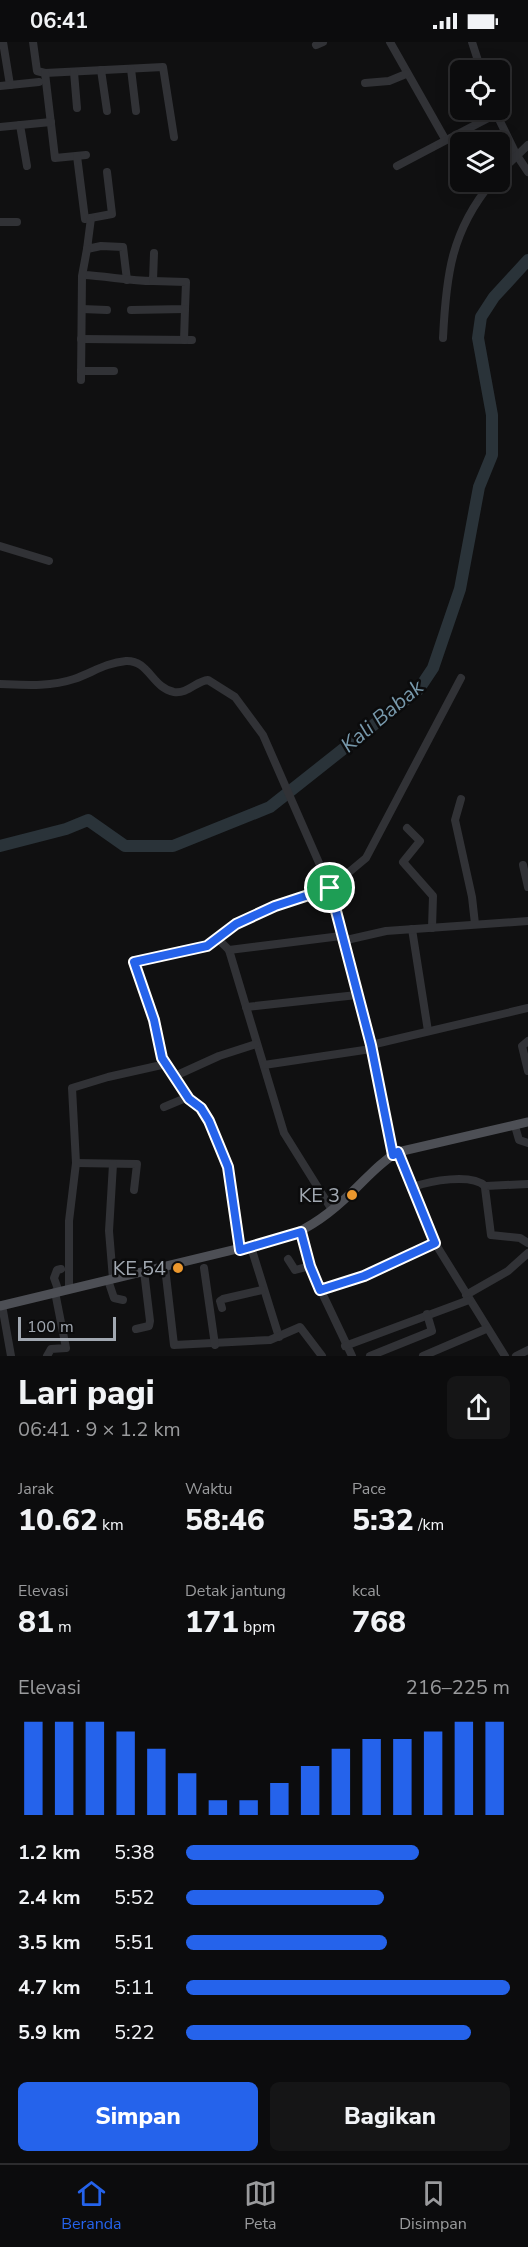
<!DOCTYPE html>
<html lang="id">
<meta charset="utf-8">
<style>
:root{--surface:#0c0c0d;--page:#151516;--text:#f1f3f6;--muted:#9a9b9d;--line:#2c2c2e;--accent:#2563eb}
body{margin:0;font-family:"Nunito Sans",sans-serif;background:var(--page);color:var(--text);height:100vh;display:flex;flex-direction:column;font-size:22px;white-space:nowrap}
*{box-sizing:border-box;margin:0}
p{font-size:20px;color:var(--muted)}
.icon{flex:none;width:33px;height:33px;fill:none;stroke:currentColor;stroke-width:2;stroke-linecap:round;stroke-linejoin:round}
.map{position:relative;height:1314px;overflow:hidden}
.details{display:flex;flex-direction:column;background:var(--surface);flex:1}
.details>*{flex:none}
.buttons{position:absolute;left:450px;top:18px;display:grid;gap:12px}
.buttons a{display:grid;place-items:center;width:60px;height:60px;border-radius:9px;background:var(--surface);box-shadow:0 3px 15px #0003,0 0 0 2px var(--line);font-size:30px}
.scale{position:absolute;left:18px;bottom:15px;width:98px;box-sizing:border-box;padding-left:6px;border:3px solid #a1a8b1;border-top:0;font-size:16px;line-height:21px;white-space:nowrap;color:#a1a8b1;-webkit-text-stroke:4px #0b0b0c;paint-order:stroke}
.pin{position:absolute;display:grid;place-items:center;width:51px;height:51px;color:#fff;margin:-26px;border:3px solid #fff;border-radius:50%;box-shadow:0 2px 6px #0007}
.round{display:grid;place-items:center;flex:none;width:63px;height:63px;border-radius:9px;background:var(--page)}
.overview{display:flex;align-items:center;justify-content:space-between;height:102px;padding:0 18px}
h1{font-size:33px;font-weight:800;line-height:45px}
.figures{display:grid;grid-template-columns:repeat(3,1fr);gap:9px;height:102px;padding:6px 18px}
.figures div{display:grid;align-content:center}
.figures b{font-size:30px;font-weight:800}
.figures small{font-size:16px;font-weight:400}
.figures p{font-size:16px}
.chart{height:168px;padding:12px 18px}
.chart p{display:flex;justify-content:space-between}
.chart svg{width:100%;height:108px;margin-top:6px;stroke:var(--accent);stroke-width:6}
.action{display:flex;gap:12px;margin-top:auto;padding:12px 18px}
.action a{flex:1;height:69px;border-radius:9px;background:var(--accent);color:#fff;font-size:24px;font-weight:800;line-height:69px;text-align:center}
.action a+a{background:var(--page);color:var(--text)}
ul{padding:0 18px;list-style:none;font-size:20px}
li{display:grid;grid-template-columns:96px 72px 1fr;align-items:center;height:45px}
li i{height:15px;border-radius:8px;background:var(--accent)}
.status{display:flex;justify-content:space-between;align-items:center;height:42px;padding:0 30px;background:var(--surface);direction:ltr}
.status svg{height:16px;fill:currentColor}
.tab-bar{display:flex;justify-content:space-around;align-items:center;height:84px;border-top:2px solid var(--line);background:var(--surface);font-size:16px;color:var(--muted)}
.tab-bar a{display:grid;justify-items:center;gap:3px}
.tab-bar .active{color:var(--accent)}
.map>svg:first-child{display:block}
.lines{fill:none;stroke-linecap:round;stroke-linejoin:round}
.river{stroke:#2a3339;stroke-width:12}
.minor{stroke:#313236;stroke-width:8}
.major{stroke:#4d4f55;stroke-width:9}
.route-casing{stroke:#fff;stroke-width:12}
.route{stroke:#2563eb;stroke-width:8}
.poi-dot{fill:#eb972d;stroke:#0b0b0c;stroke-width:2}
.labels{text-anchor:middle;stroke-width:5;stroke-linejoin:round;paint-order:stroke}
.poi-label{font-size:20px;fill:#a1a8b1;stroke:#0b0b0c;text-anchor:end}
.water-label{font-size:21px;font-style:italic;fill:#7899ac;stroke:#0b0b0c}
</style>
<div class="status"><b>06:41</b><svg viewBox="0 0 49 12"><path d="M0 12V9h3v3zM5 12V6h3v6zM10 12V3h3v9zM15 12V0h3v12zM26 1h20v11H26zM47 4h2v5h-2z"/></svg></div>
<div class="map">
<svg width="528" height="1314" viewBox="0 0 528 1314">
<rect width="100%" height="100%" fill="#101011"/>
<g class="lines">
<path class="river" d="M0 804 66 787 88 778 125 804H173L270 765 419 647 433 626 460 547 479 445 492 413V373L478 296 481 275 494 255 528 218"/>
<g class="minor">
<path d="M3 0 10 43"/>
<path d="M33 0 37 29 45 31 163 25 174 95"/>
<path d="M390 0 445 97"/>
<path d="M472 0 481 28"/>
<path d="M316 3 323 0"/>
<path d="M131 27 136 69"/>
<path d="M101 28 107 69"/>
<path d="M74 30 77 66"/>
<path d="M45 31 55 116 86 113"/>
<path d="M365 41 389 39 406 32"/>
<path d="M0 44 39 40"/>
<path d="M495 69 516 112 528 130"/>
<path d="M20 83 27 124"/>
<path d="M0 85 51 80"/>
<path d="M77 114 85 177 112 172 107 130"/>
<path d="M397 124 496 72"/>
<path d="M500 130 528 103"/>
<path d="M91 176 87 207 101 204 123 205 127 238"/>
<path d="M0 180H17"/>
<path d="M83 233C107 234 129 239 153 239L154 211"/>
<path d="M82 267 107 268"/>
<path d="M131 268 185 267 186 240 153 239"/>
<path d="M443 296C446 234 451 189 492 140"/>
<path d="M81 297 192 298"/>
<path d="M184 298 185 267"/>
<path d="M81 329H114"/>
<path d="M81 338 82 234 87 207"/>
<path d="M0 504 49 519"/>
<path d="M0 642C25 643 50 645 74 637 92 631 105 621 126 619 149 618 152 646 174 650 188 652 196 639 208 638L235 655 263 693 330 846 371 1003 393 1113"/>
<path d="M461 757 455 778 472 855 475 882"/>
<path d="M407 786 420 799 403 820 433 854 432 886"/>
<path d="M523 823 528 845"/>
<path d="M412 887 428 989"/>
<path d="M218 897 229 908 284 1091 332 1168"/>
<path d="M342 899 386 889 528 879"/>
<path d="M229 908 341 894"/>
<path d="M246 965 357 953"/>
<path d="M528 999 522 1004 528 1029"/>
<path d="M371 1003 528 966"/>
<path d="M166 1022C157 1008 158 992 154 977 148 958 136 940 135 919L207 905 236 882 275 864 330 846 366 816 461 636"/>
<path d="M264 1023 371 1007"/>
<path d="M175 1034 219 1014 256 1002"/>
<path d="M164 1065 188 1055"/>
<path d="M515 1084 519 1098 528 1101"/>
<path d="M398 1110 435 1201 505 1314"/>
<path d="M76 1121 137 1122 134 1148"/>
<path d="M528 1142 486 1144 485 1146 491 1193 520 1196 528 1201"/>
<path d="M413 1145C430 1139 471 1131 485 1144"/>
<path d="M301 1190 315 1236 352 1314"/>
<path d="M251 1205 279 1295"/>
<path d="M288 1217 295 1228 310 1224"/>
<path d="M165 1225 174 1303 270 1298 300 1285 322 1314"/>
<path d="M204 1226 215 1303"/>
<path d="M113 1237 109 1189 113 1122"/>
<path d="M108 1238 114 1256 123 1258"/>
<path d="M69 1247V1179L76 1121 72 1046 108 1035 166 1022 189 1057 201 1066 209 1079 228 1125 240 1208"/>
<path d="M320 1248 365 1234 435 1201"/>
<path d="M59 1250 54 1236 57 1228 61 1227"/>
<path d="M466 1253 508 1229 528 1211"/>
<path d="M2 1263 11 1314"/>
<path d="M222 1266 220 1259 223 1257 262 1248"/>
<path d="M136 1287 149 1284 150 1279 144 1229"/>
<path d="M345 1304 469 1258"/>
<path d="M47 1314 51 1307 66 1306 55 1250"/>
<path d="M370 1314 432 1289 427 1272"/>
<path d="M423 1314 486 1287"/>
<path d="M516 1314 528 1308"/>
</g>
<path class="major" d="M0 1264 287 1195C312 1185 333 1169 352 1150 367 1136 380 1120 398 1110L528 1080"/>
</g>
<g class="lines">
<defs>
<path id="route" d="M330 846 371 1003 393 1113 398 1110 435 1201 364 1234 320 1248 310 1224 301 1190 240 1208 228 1125 209 1079 201 1066 189 1057 162 1016 154 978 134 920 207 904 236 882 275 864Z"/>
</defs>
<use href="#route" class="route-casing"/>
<use href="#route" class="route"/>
</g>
<g class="poi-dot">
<circle cx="352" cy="1153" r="6"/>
<circle cx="178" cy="1226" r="6"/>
</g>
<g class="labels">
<g class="poi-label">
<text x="340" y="1160">KE 3</text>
<text x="166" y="1233">KE 54</text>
</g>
<g class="water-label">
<text transform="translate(382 674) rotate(-40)" y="7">Kali Babak</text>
</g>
</g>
</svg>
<div class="buttons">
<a><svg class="icon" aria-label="locate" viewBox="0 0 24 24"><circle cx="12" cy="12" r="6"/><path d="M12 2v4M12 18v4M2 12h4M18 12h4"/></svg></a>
<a><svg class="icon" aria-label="layers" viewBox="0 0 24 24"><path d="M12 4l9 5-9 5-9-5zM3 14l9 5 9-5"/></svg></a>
</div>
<div class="scale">100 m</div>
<div class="pin" style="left:330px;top:846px;background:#1e9e55"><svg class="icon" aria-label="arrive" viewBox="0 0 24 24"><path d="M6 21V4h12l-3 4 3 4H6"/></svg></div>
</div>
<section class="details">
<div class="overview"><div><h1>Lari pagi</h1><p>06:41 · 9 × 1.2 km</p></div><a class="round"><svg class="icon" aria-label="share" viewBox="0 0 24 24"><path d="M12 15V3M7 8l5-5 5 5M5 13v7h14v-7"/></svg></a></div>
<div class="figures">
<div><p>Jarak</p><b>10.62<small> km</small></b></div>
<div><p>Waktu</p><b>58:46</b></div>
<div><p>Pace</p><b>5:32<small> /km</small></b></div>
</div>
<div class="figures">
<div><p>Elevasi</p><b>81<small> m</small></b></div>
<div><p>Detak jantung</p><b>171<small> bpm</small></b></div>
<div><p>kcal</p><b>768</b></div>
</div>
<div class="chart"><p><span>Elevasi</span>216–225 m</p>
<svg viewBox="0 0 160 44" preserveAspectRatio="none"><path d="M5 44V6M15 44V6M25 44V6M35 44V10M45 44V17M55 44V27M65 44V38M75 44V38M85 44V31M95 44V24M105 44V17M115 44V13M125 44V13M135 44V10M145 44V6M155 44V6"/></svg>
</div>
<ul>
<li><b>1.2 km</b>5:38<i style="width:72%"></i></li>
<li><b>2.4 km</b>5:52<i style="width:61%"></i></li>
<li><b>3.5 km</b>5:51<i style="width:62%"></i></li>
<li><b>4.7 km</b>5:11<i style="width:100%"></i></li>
<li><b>5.9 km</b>5:22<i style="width:88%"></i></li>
</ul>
<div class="action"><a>Simpan</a><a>Bagikan</a></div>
</section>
<nav class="tab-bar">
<a class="active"><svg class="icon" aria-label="home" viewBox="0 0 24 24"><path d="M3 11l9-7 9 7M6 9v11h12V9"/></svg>Beranda</a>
<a><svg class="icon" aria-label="map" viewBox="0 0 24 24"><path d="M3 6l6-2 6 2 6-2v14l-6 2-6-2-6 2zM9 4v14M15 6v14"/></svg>Peta</a>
<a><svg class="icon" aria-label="saved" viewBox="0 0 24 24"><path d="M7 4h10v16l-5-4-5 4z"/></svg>Disimpan</a>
</nav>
